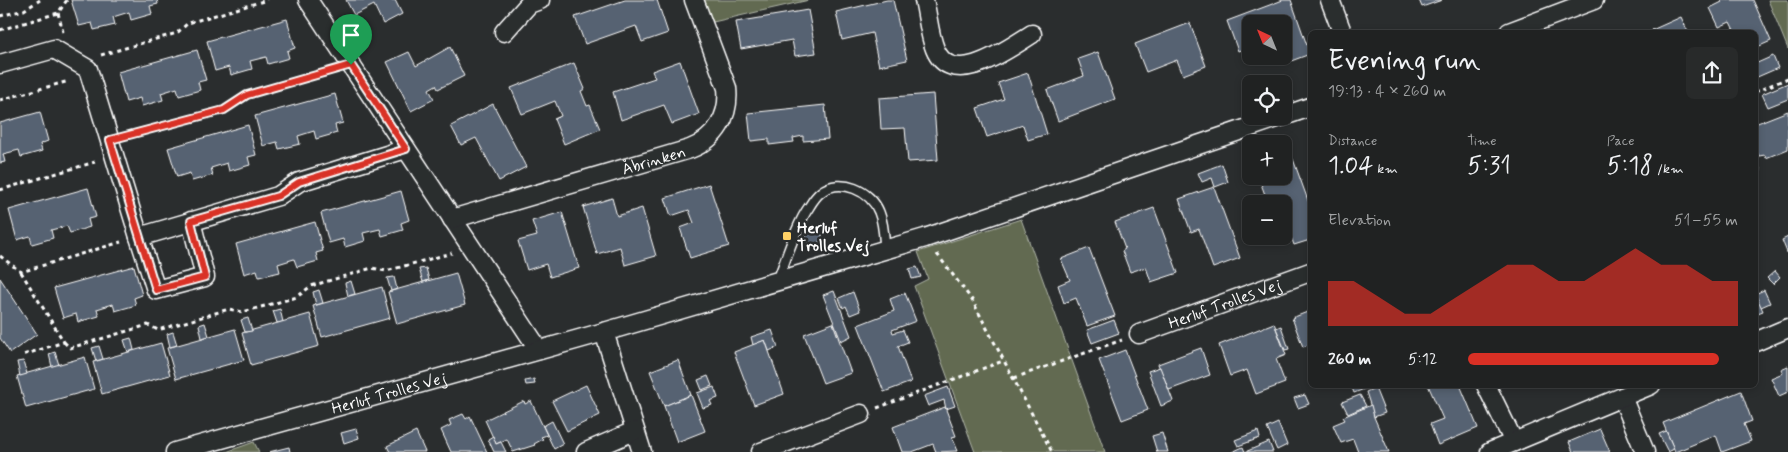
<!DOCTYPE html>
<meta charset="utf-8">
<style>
:root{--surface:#202222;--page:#282a2a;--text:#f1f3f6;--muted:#a2a4a5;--line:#3d3f40;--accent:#d93025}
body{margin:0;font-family:Mynerve,sans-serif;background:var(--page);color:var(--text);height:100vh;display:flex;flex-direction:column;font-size:19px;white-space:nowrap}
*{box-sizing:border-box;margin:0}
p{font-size:16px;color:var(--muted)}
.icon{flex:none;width:28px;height:28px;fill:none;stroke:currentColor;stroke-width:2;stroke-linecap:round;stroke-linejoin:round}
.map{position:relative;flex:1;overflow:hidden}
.panel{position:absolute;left:1308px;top:30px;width:450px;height:358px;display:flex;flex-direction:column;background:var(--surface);border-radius:8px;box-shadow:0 2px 8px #0003,0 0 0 1px var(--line)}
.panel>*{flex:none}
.needle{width:32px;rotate:317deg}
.controls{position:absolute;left:1242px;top:15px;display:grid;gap:10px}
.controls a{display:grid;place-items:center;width:50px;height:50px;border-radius:8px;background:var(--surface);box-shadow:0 2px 8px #0003,0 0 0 1px var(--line);font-size:25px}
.pin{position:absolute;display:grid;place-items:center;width:42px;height:42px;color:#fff;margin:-51px -21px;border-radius:50% 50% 50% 0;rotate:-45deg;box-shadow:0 0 5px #0007}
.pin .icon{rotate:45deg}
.round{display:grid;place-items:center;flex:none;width:52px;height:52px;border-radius:8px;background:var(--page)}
.headline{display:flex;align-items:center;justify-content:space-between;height:85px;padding:0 20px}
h1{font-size:28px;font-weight:600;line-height:38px}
.metrics{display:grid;grid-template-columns:repeat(3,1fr);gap:8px;height:85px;padding:5px 20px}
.metrics div{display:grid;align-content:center}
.metrics b{font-size:25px;font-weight:600}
.metrics small{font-size:14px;font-weight:400}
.metrics p{font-size:14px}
.chart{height:140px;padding:10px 20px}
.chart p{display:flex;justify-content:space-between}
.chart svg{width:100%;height:90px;margin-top:5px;fill:var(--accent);opacity:.7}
ul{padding:0 20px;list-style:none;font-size:16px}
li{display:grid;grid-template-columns:80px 60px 1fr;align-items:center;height:38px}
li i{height:12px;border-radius:6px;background:var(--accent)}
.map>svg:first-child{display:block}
.green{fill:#626b51;stroke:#b0b5a8}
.building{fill:#576272;stroke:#fff}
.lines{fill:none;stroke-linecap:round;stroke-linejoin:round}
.service-casing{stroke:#fff;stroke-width:12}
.minor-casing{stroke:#fff;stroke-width:21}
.path{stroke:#fff;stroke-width:3;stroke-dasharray:4 4;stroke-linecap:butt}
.service{stroke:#2a2d2e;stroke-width:9}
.minor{stroke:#2a2d2e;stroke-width:18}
.route-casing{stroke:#fff;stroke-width:10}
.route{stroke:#d93025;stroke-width:6}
.poi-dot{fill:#ffd166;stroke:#2a2d2e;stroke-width:2}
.labels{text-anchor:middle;stroke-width:5;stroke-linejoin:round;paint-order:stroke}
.street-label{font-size:16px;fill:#fff;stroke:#2a2d2e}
.poi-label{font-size:16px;font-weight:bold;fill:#fff;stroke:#2a2d2e;text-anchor:start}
</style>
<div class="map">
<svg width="1788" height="452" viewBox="0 0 1788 452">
<rect width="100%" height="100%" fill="#2a2d2e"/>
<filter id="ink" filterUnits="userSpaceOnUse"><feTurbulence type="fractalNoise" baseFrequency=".02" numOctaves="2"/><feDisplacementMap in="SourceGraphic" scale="10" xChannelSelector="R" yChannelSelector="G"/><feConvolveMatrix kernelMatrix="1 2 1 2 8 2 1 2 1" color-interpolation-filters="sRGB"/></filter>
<g filter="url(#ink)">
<g class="green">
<path d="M701 0H809L713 22Z"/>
<path d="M1768 0H1788V49Z"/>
<path d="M1021 219 1105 452H975L914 286 928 279 918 252Z"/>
<path d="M254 442 259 452H226Z"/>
</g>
<g class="building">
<path d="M71 0H157L158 4 150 6 152 14 131 20 129 12 113 17 115 25 94 30 92 23 79 26Z"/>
<path d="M346 0H395L402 14 383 24 374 5 354 15Z"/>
<path d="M625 0H657L668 33 642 42 636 26 585 44 575 17Z"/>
<path d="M887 0H893L907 60 879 66 872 33 842 40 836 12Z"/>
<path d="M1283 0H1291L1310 54 1283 64 1280 56H1284V24H1251V46L1238 51 1227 21Z"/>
<path d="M1419 0H1442L1422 7Z"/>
<path d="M1722 0H1753L1771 41 1755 48V32H1735L1730 22 1719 27 1710 8 1722 2 1721 1Z"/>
<path d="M808 10 816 53 795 56 792 40 741 49 736 22Z"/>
<path d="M1681 17 1688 32H1653L1652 30Z"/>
<path d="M287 19 295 48 287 51 289 58 268 64 266 57 250 61 252 69 231 75 229 67 215 71 207 41Z"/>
<path d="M1190 23 1206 66 1183 75 1177 60 1146 72 1135 44Z"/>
<path d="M450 47 464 76 438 89 436 85 429 89 434 99 411 111 387 62 409 52 416 66Z"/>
<path d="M197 50 206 80 198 82 200 90 179 96 177 88 161 93 163 100 142 106 140 98 126 102 118 72Z"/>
<path d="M1098 52 1115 99 1058 121 1047 90 1084 76 1078 59Z"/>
<path d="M1773 56 1778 68 1755 78V64Z"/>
<path d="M680 61 699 114 672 124 664 105 621 120 613 92 655 78 652 71Z"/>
<path d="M574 63 585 89 581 91 587 106 590 105 600 129 564 144 554 119 561 116 555 101 522 114 511 88Z"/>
<path d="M1028 73 1047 134 1028 140 1023 125 987 137 977 108 1004 99 998 83Z"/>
<path d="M1788 83V99L1768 107 1762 94Z"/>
<path d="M335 94 343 123 335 125 337 133 316 139 314 131 298 136 300 144 279 149 277 142 263 146 255 116Z"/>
<path d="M933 94 938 160 908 162 905 128 881 129 879 98Z"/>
<path d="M493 104 526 167 499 181 476 138 461 145 451 126Z"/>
<path d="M825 105 828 139 803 141V136L793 138 794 142 769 145V139L751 141 748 113Z"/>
<path d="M1788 111V149L1766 158 1765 155 1759 156 1755 147V124Z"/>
<path d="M40 112 48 141 40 144 42 151 21 157 19 150 3 154 5 162 0 163V123Z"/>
<path d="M248 125 256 155 248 157 250 165 229 171 227 163 211 168 213 175 192 181 190 173 177 177 168 148Z"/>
<path d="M1755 157 1761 171 1755 174Z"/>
<path d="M1293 159 1310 206V240L1294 245 1284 217V204H1279L1277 199 1268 203 1260 181 1269 178V176H1284V162Z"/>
<path d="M1222 164 1228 182 1215 187 1212 178 1202 182 1198 173Z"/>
<path d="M709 184 729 246 690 258 680 228 694 223 689 210 671 216 665 198Z"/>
<path d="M1214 187 1240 258 1213 268 1199 229 1191 232 1179 199Z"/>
<path d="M88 188 96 217 88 219 90 227 70 233 67 226 51 230 53 238 32 244 30 236 17 240 9 210Z"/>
<path d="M401 191 409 220 401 223 403 230 382 236 380 229 363 233 365 241 345 247 343 239 329 243 321 213Z"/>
<path d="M612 198 617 216 642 208 656 256 625 265 620 247 597 254 583 207Z"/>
<path d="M1154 208 1178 273 1151 282 1146 267 1130 272 1122 251 1125 249 1115 222Z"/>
<path d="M562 212 579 268 550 277 546 264 527 270 518 241 537 236 532 221Z"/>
<path d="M315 222 323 251 316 253 318 261 297 267 294 259 278 264 280 272 259 277 257 270 244 274 236 244Z"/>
<path d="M810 227 823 233 818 246 804 241Z"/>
<path d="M1788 237V255L1782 240Z"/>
<path d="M1089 248 1115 316 1087 326 1076 298 1064 303 1058 285 1070 280 1061 259Z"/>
<path d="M134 266 142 295 134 298 136 305 115 311 113 304 97 309 99 316 78 322 76 314 63 318 54 288Z"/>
<path d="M917 267 921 277 912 279 909 269Z"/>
<path d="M426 268 429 280 423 282 419 269Z"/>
<path d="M1775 271 1780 277 1773 284 1767 278Z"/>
<path d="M456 273 465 305 397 324 388 292Z"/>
<path d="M394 277 397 289 391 291 387 278Z"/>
<path d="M0 278 37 334 10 353 0 338Z"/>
<path d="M351 281 355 294 348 296 345 283Z"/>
<path d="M382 287 390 318 322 337 313 306Z"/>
<path d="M319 290 323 303 316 305 313 292Z"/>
<path d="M1764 290 1770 303 1761 307 1755 294Z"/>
<path d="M834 291 851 336 841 341 823 295Z"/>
<path d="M853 292 860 311 850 315 846 306 843 308 839 298Z"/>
<path d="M905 293 916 321 892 330 893 333 903 330 908 342 898 346 911 382 884 392 858 325 894 311 890 299Z"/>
<path d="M1755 293 1763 311 1755 314Z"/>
<path d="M280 309 283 322 277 323 273 311Z"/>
<path d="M1310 311V344L1303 347 1292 318Z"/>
<path d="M310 314 319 346 251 365 242 333Z"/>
<path d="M248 318 252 331 245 332 241 320Z"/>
<path d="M1114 320 1119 333 1092 343 1087 330Z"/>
<path d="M205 323 209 336 202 338 199 325Z"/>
<path d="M833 323 851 373 823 383 804 334Z"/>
<path d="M1274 323 1286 355 1276 359 1285 383 1256 394 1247 370 1230 376 1219 345Z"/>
<path d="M1281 326 1289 349 1285 350 1276 328Z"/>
<path d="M235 329 244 360 176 379 167 348Z"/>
<path d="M772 330 778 347 769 351 765 340 753 345 751 337Z"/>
<path d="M173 332 177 345 170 347 167 334Z"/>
<path d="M131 338 134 350 128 352 124 340Z"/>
<path d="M765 340 784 394 754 405 734 352Z"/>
<path d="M161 343 170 375 102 394 93 362Z"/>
<path d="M99 346 103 359 96 361 92 348Z"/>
<path d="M1201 348 1210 375 1169 390 1158 364Z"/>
<path d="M1125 350 1148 410 1122 420 1099 360Z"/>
<path d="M55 352 59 365 52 367 49 354Z"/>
<path d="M85 357 94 389 26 408 17 376Z"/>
<path d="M678 360 691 395 664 406 650 371Z"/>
<path d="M23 361 27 374 20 376 17 362Z"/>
<path d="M1788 366V392L1779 396 1771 378 1783 373 1781 369Z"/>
<path d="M1160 367 1173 401 1161 406 1148 371Z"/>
<path d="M708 376 712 386 702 390 698 380Z"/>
<path d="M534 379 535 384 526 385 525 381Z"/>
<path d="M586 385 600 415 567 431 552 401Z"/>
<path d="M1351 385H1366L1367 388 1354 393Z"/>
<path d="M1428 385H1460L1478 428 1438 445 1430 424 1443 419Z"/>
<path d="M714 387 718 398 710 401 712 405 703 408 697 393Z"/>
<path d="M948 387 955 406 946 409 944 400 928 406 924 396Z"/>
<path d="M1375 388 1385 413 1374 417 1366 392Z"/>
<path d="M1741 391 1752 421 1744 424 1751 441 1722 452 1716 435 1675 452 1663 423Z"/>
<path d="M691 395 705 431 677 442 664 406Z"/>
<path d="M1305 395 1309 404 1298 408 1294 398Z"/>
<path d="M1360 395 1366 406 1348 414 1342 402Z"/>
<path d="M524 401 525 404 531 401 547 435 541 437 543 439 534 444 535 445 513 452 507 439 496 444 485 420Z"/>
<path d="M1371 405 1374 417 1389 452H1358L1353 439 1341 443 1333 425 1345 420 1343 417Z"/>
<path d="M945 407 956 436 952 437 958 451 936 452 933 444 912 452H902L893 427Z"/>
<path d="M463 414 466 419 470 416 487 452H451L441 430 451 425 449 420Z"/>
<path d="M552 421 563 444 554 449 543 426Z"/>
<path d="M1278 423 1287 445 1277 450 1267 428Z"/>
<path d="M356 429 359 438 344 443 341 433Z"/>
<path d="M1600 429 1610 452H1573L1569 442Z"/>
<path d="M1258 431 1260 438 1238 446 1235 440Z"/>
<path d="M1666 431 1674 449 1668 452 1659 434Z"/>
<path d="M416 432 425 452H390L387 446Z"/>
<path d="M1162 433 1168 452H1157L1152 436Z"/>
<path d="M493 436 496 444 501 442 506 452H494L488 439Z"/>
<path d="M1269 442 1273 452H1232L1243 447 1245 452Z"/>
<path d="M289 447 290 452H269Z"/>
</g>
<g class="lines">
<defs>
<path id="service" d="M777 282C786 260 796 225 809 207 812 202 817 195 821 192 841 177 871 191 879 212 884 224 884 237 885 250"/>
<g id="minor">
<path d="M308 0 539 350"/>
<path d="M924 0C928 16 929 34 935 49 952 91 1009 48 1032 34"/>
<path d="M1330 0 1342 32"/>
<path d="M504 32 529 4 540 0"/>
<path d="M1509 32 1594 0"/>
<path d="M0 64 54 49 88 69 139 237"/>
<path d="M1284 116 1310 107"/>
<path id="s1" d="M452 219 690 149C716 139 730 116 727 88L694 0"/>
<path d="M191 221 205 277 156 290 139 237 278 196 299 182 406 149"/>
<path d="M604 332 642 452"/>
<path id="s2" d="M1139 334 1310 272"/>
<path d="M1755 342 1788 328"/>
<path d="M1486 385 1514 442"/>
<path d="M1622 397 1645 452"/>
<path id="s3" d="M175 452 604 332 925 238 1283 116"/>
<path d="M586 452 634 431"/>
<path d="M761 452 861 414"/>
<path d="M1490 452 1651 385"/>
</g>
</defs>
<use href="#service" class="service-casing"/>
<use href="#minor" class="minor-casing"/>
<g class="path">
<path d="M58 13 63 32"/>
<path d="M0 16 24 10 40 0"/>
<path d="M0 30 58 13 67 0"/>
<path d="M101 55 177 33 188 23 267 0"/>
<path d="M1755 92 1788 78"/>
<path d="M0 100 69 81"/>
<path d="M128 136 224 110 247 95 333 70"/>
<path d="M0 190 95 162"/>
<path d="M937 254 972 300 1052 452"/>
<path d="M0 256 21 272 121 242"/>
<path d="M21 272 64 342 23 355"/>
<path d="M64 342 70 348 148 325 158 330 229 309 243 312 297 297 311 286 372 268 386 271 452 253"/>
<path d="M1014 378 1122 340"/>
<path d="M877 408 1003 361"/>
</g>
<use href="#service" class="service"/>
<use href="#minor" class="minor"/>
</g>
</g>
<g class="lines" filter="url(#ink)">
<defs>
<path id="route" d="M351 65 406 149 299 182 278 196 191 221 205 277 156 290 110 140 224 110 247 95Z"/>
</defs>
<use href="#route" class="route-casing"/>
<use href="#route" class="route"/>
</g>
<rect class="poi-dot" x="782" y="231" width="10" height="10" rx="2.5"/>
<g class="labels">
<g class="street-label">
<text dy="6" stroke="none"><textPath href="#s1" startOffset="210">Åbrinken</textPath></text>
<text dy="6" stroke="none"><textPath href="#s2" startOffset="91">Herluf Trolles Vej</textPath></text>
<text dy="6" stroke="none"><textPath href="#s3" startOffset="222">Herluf Trolles Vej</textPath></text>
</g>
<g class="poi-label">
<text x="797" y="233">Herluf<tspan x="797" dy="18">Trolles Vej</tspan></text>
</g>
</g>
</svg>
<div class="controls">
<a><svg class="needle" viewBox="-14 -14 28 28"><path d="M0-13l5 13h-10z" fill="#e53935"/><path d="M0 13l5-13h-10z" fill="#a2a4a5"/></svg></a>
<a><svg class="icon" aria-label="locate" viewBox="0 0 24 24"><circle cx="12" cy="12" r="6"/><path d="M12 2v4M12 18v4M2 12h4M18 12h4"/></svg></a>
<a>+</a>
<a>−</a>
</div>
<div class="pin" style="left:351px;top:65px;background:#1e9e55"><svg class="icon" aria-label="arrive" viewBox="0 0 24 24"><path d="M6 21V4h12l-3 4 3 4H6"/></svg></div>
<section class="panel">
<div class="headline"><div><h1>Evening run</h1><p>19:13 · 4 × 260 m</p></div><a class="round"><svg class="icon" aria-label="share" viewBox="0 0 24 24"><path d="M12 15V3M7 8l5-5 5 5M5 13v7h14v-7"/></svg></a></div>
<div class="metrics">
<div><p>Distance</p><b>1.04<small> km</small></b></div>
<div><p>Time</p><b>5:31</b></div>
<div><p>Pace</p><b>5:18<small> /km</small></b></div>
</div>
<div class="chart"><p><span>Elevation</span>51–55 m</p>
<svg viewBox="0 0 160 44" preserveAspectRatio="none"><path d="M0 44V22L10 22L20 30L30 38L40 38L50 30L60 22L70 14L80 14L90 22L100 22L110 14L120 6L130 14L140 14L150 22L160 22V44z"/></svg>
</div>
<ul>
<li><b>260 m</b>5:12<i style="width:93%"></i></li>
</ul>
</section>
</div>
